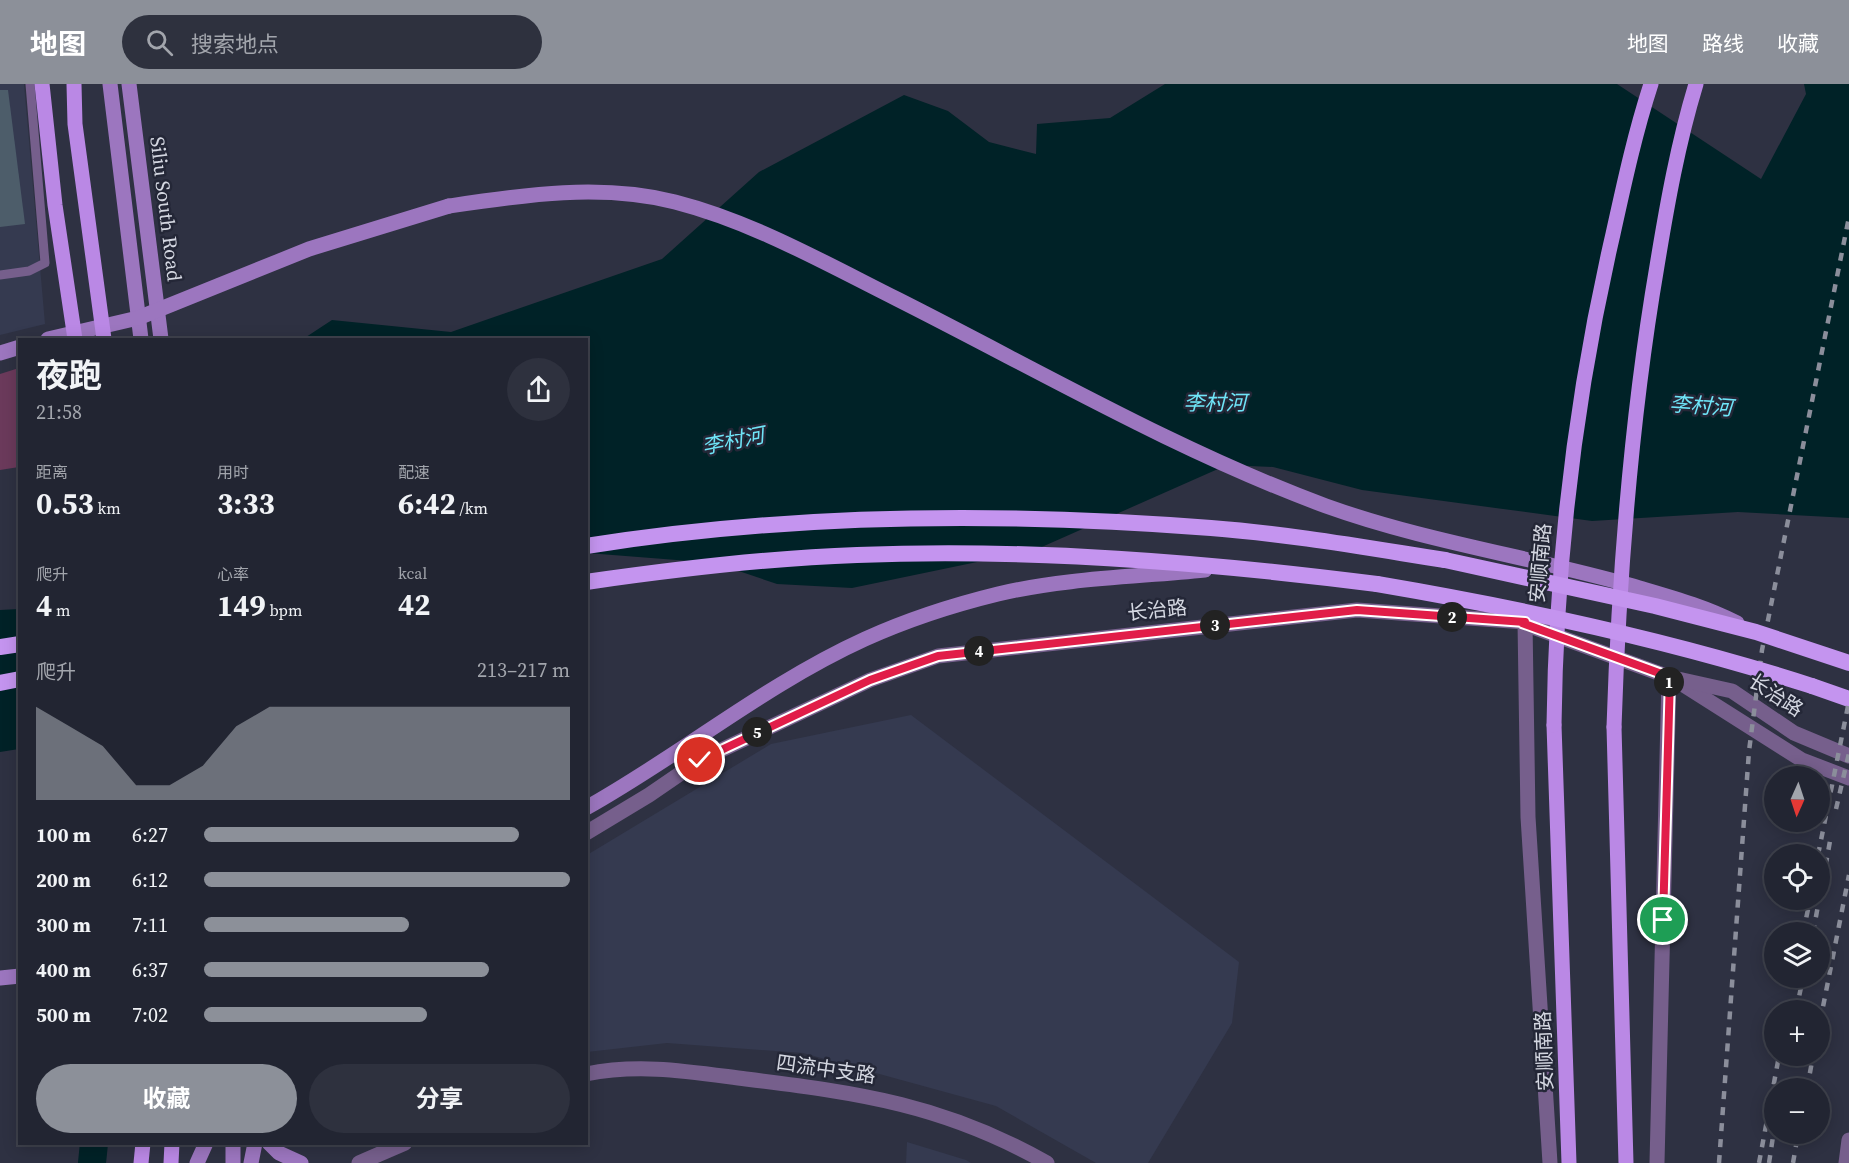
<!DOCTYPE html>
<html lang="zh">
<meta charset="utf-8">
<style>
:root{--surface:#222532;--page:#2e313e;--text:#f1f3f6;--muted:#a2a5ac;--line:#3f424d;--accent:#8c9099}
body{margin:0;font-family:"Source Serif 4","Noto Sans SC",serif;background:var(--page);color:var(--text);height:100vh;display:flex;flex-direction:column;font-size:22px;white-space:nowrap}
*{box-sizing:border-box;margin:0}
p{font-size:20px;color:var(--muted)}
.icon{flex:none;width:33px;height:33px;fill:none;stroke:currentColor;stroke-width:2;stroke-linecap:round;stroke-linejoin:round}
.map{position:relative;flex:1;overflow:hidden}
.details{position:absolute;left:18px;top:254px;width:570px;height:807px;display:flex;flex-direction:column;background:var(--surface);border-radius:0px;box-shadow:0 3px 15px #0003,0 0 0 2px var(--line)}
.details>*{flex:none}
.needle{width:39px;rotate:183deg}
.fabs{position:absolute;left:1764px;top:682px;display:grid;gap:12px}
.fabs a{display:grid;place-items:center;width:66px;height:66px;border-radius:50%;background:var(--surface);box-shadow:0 3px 15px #0003,0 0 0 2px var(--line);font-size:30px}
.pin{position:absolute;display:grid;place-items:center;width:51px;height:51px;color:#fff;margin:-26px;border:3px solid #fff;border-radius:50%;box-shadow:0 2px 6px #0007}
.km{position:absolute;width:30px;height:30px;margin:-15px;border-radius:50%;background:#222;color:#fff;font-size:16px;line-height:30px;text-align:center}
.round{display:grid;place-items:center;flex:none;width:63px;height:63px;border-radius:32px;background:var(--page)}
.headline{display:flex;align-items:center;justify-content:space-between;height:102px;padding:0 18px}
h1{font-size:33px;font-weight:700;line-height:45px}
.figures{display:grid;grid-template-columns:repeat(3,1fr);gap:9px;height:102px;padding:6px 18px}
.figures div{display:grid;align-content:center}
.figures b{font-size:30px;font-weight:700}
.figures small{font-size:16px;font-weight:400}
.figures p{font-size:16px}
.chart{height:168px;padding:12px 18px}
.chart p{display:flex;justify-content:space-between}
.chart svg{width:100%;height:108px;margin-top:6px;fill:var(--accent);opacity:.7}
.button{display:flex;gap:12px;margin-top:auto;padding:12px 18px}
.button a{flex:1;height:69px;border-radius:36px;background:var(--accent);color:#fff;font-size:24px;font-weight:700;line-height:69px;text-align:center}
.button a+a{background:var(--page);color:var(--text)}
ul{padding:0 18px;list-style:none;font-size:20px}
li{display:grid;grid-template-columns:96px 72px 1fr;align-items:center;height:45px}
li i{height:15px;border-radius:8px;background:var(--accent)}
header{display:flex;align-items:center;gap:36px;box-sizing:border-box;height:84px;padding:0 30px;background:var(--accent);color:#fff}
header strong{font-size:28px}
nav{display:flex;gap:33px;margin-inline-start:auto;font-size:21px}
.search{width:420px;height:54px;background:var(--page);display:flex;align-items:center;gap:15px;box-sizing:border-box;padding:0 21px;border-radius:33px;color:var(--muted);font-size:22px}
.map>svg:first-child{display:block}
.built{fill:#353a50}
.green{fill:#6b3a5b}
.water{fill:#002227}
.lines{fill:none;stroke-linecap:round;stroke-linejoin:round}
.river{stroke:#002227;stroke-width:28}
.building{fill:#4d5d6a}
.service{stroke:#765f8c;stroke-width:9}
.minor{stroke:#765f8c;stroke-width:15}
.tertiary{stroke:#765f8c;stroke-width:15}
.secondary{stroke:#9c76bf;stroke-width:15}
.primary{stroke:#ba88e5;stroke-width:15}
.trunk{stroke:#c494ef;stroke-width:16}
.rail{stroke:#8b8e9b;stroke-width:4.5;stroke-dasharray:8 8;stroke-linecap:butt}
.secondary-bridge{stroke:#9c76bf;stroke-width:15}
.primary-bridge{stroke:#ba88e5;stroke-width:15}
.trunk-bridge{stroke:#c494ef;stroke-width:16}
.route-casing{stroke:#fff;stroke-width:12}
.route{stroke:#e11d48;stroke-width:8}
.labels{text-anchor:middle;stroke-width:5;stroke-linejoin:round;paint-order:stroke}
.street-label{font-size:20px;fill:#d4d7e1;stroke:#242737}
.water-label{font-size:21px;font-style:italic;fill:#6fe5f8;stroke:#242737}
</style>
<header>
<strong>地图</strong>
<div class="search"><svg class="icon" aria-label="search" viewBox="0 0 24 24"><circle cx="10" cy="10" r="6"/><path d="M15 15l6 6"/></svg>搜索地点</div>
<nav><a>地图</a><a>路线</a><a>收藏</a></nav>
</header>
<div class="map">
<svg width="1849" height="1079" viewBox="0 0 1849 1079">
<rect width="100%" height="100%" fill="#2e3142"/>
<g class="built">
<path d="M0 0H24L45 240 0 251Z"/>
<path d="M911 631 1239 878 1232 939 1148 1079H1096L996 1022 803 969 667 959 587 968V771L771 660Z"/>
<path d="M907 1058 966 1076 971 1079H906Z"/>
</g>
<path class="green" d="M19 284V383L0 386V290Z"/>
<g class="water">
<path d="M1165 0H1617L1761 95 1806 10 1804 0H1849V434L1738 428 1592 437 1362 406 1273 383 1227 381 1035 466 852 504 777 500 715 479 587 469 586 255H303L332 236 451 248 662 175 759 88 904 11 948 27 989 58 1036 70 1037 40 1110 34Z"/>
<path d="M19 525V665L0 668V526Z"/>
</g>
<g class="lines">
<path class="river" d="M92 1079 94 1059"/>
</g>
<path class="building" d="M0 6H8L25 140 0 143Z"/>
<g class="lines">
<path class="service" d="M0 191 29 187 45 179 30 0"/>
<g class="minor">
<path d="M1682 600 1802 676 1849 694"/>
<path d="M586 749 649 711 700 676 870 596 938 572 1357 526 1525 538 1522 539 1669 593 1732 607 1794 649 1849 672"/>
<path d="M1846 1079 1849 1056"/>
</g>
<g class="tertiary">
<path d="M1525 538 1528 733 1550 1079"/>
<path d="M586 990C641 979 691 988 746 995 860 1009 945 1021 1047 1079"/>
<path d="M359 1079 405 1059"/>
<path d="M1657 1079 1669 593"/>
</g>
<g class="secondary">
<path d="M110 0 141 255"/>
<path d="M129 0 161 255"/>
<path d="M48 255 138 234 309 165 449 122"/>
<path d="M0 269 20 263"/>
<path d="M586 724C681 671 766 600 865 555 907 536 953 521 998 510 1065 494 1137 493 1205 486"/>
<path d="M0 894 20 892"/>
<path d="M269 1059 279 1069 301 1079"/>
<path d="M197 1079 206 1059"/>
<path d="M233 1079V1059"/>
<path d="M251 1079 255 1059"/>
</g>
<g class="primary">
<path d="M1554 641 1569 1079"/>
<path d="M1614 643 1626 1079"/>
<path d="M141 1079 143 1059"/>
<path d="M171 1079 172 1059"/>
</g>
<g class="trunk">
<path d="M586 462C792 429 1004 428 1211 444 1290 450 1368 464 1445 476"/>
<path d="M586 498C676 485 766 474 857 471 1030 464 1205 478 1377 500"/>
<path d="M0 563 20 560"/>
<path d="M0 599 20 595"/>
<path d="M1812 602 1849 615"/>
</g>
<g class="rail">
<path d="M1836 725 1849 669"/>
<path d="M1818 771 1849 617"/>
<path d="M1820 813 1830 757"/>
<path d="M1803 849 1810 816"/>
<path d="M1813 849 1819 816"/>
<path d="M1796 927 1803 894"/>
<path d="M1820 938 1849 791"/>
<path d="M1807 1005 1813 972"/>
<path d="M1719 1079 1749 667 1762 566 1849 133"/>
<path d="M1759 1079 1779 972"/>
<path d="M1769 1079 1774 1046"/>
<path d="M1793 1079 1798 1050"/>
</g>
<path class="secondary-bridge" d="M449 122C523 111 601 99 675 118 753 138 825 179 897 215 1038 286 1177 367 1326 422 1426 458 1532 473 1633 502 1670 513 1704 522 1737 539"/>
<g class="primary-bridge">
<path d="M42 0 55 121 75 255"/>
<path d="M74 0 75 40 104 255"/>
<path d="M1554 641C1556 472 1575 314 1613 150 1624 100 1635 49 1651 0"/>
<path d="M1614 643C1619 489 1631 334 1657 182 1667 121 1678 59 1696 0"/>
</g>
<g class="trunk-bridge">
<path d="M1445 476 1655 522 1756 548 1849 579"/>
<path d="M1377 500C1524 525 1670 556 1812 602"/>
</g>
</g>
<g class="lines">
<defs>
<path id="route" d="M700 676 870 596 938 572 1357 526 1525 538 1522 539 1670 593 1663 836"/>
</defs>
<use href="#route" class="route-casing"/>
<use href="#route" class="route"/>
</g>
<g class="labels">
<g class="street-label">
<text transform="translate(166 125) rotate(83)" y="7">Siliu South Road</text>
<text transform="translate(1540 479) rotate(-85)" y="7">安顺南路</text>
<text transform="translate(1157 526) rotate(-6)" y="7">长治路</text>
<text transform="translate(1776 611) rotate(33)" y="7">长治路</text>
<text transform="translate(1544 967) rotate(-92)" y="7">安顺南路</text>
<text transform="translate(826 985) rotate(8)" y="7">四流中支路</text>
</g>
<g class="water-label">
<text x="1215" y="326">李村河</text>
<text transform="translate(1701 322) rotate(4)" y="7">李村河</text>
<text transform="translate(733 357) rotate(-11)" y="7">李村河</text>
</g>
</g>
</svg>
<div class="fabs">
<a><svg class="needle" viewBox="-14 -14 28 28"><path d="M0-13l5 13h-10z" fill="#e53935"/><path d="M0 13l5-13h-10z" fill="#a2a5ac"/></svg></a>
<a><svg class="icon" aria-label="locate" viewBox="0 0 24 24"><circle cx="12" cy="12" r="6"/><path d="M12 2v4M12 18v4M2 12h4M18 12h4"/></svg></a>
<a><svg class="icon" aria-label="layers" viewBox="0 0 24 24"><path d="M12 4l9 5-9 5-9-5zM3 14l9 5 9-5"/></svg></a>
<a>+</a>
<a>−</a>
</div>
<div class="pin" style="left:1663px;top:836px;background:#1e9e55"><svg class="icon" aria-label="arrive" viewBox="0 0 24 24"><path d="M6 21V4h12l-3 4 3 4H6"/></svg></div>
<div class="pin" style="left:700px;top:676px;background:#d93025"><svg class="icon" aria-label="check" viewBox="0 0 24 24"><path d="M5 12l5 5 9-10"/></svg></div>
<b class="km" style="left:1669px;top:598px">1</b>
<b class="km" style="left:1452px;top:533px">2</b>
<b class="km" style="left:1215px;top:541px">3</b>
<b class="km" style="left:979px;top:567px">4</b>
<b class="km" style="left:757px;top:648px">5</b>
<section class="details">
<div class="headline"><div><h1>夜跑</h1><p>21:58</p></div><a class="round"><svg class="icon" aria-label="share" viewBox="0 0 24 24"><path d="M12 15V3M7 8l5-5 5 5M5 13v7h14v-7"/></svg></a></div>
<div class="figures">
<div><p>距离</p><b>0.53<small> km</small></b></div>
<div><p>用时</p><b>3:33</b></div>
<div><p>配速</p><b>6:42<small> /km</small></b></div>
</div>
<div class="figures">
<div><p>爬升</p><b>4<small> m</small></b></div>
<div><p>心率</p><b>149<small> bpm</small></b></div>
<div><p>kcal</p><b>42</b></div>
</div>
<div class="chart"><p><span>爬升</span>213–217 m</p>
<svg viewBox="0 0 160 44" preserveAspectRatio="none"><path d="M0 44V6L10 14L20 22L30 38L40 38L50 30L60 14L70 6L80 6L90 6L100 6L110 6L120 6L130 6L140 6L150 6L160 6V44z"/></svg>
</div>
<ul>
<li><b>100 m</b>6:27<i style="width:86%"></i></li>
<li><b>200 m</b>6:12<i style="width:100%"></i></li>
<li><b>300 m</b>7:11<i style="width:56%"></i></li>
<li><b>400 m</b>6:37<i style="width:78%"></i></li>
<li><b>500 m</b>7:02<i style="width:61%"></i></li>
</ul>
<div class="button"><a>收藏</a><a>分享</a></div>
</section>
</div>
